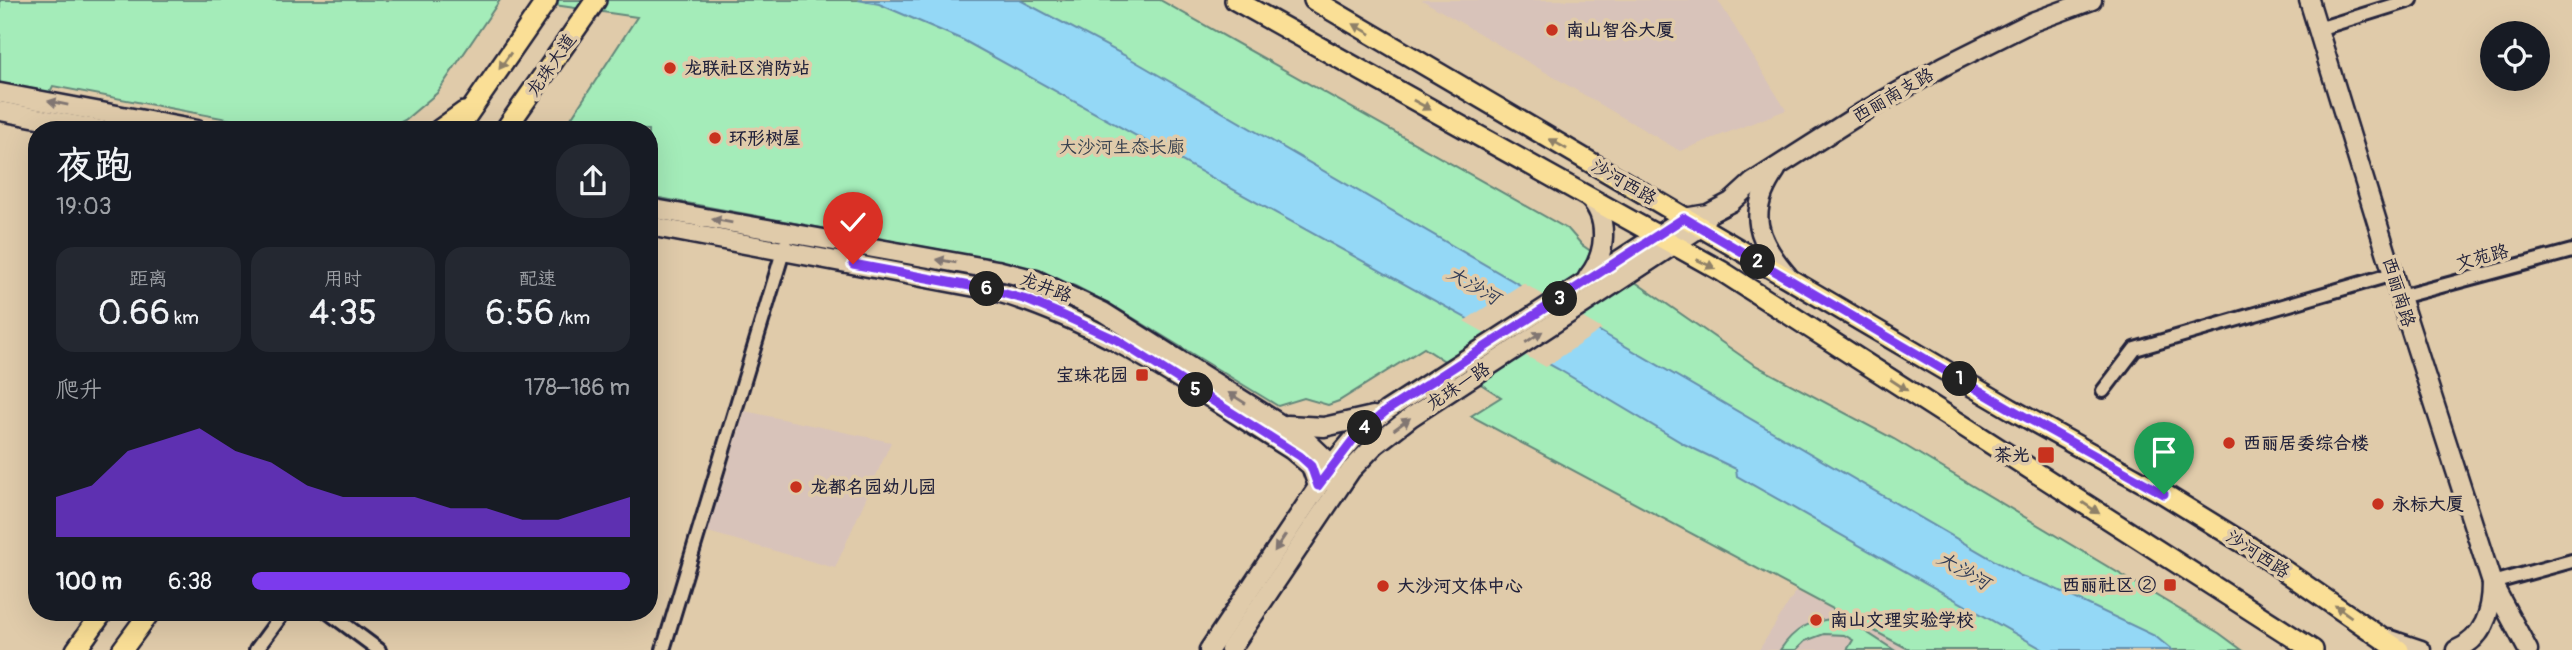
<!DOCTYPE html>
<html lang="zh">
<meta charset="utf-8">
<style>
:root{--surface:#171b24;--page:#242831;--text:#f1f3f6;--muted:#9ea1a6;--accent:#7c3aed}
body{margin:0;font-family:Pangolin,"LXGW WenKai TC",sans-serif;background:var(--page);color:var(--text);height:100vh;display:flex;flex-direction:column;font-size:26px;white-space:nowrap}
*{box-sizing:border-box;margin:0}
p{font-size:23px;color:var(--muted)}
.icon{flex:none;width:38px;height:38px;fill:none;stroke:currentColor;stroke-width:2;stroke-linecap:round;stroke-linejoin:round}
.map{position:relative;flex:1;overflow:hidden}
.sheet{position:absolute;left:28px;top:121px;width:630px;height:500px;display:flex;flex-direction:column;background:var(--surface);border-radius:28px;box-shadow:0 7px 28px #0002}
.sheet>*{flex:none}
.fabs{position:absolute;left:2480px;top:21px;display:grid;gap:14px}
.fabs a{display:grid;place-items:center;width:70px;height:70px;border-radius:50%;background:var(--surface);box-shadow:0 7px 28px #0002;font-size:35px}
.pin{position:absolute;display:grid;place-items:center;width:60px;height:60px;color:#fff;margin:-72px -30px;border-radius:50% 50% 50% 0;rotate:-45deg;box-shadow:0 0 7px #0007}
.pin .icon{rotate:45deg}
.km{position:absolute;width:35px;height:35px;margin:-18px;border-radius:50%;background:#222;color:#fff;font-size:19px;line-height:35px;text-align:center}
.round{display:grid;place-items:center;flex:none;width:74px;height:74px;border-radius:28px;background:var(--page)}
.summary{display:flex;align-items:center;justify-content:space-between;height:119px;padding:0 28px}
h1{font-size:38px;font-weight:600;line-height:52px}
.figures{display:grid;grid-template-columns:repeat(3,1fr);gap:10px;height:119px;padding:7px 28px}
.figures div{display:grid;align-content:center;border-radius:18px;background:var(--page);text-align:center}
.figures b{font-size:35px;font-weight:600}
.figures small{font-size:19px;font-weight:400}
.figures p{font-size:19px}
.chart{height:196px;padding:14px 28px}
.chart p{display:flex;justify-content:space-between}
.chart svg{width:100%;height:126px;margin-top:7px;fill:var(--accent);opacity:.7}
ul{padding:0 28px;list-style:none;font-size:23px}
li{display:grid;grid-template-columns:112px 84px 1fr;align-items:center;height:52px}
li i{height:18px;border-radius:9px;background:var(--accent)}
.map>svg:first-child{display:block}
.built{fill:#d8c3ba}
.green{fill:#a4ecb9;stroke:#63877a;stroke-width:2}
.water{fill:#94d8f6;stroke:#668fab;stroke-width:2}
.pier{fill:#e0cbaa}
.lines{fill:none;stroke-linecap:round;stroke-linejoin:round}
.street-casing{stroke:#22223b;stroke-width:18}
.secondary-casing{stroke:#22223b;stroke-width:23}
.primary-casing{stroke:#22223b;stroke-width:24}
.street{stroke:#e0cbaa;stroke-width:12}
.secondary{stroke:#e0cbaa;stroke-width:18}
.primary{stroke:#fadf96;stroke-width:19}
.oneway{fill:#8e8068}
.oneway2{fill:#817672}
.route-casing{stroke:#fff;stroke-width:14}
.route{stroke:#7c3aed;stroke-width:9}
.poi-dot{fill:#c8321e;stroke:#e0cbaa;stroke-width:2.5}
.labels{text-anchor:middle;stroke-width:7;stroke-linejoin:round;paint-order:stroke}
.poi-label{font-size:18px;font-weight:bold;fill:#22223b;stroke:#e0cbaa;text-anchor:start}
.street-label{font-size:18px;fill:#22223b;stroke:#e0cbaa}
.park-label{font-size:18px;fill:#36404e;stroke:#e0cbaa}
.water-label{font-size:19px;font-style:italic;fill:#333d57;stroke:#e0cbaa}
</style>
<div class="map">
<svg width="2572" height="650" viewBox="0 0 2572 650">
<rect width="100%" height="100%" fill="#e0cbaa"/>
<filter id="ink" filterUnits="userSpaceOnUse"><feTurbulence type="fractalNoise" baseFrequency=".0143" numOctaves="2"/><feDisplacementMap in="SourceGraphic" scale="14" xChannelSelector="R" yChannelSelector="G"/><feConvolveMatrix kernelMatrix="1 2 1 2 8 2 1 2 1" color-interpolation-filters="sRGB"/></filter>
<g filter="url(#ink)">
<g class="built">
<path d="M1422 0H1718L1786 110 1680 151Z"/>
<path d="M745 411 891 442 835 568 708 532Z"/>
<path d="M1796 591 1910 650H1759Z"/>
</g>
<g class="green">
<path d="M0 0H500L437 93 405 120 385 130 280 129 53 86 48 96 0 87Z"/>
<path d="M520 0H1160L1569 230 1582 245 1753 364 1894 439 2219 633 2242 650H1910L1471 416 1501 397 1424 348 1339 401 1328 405 1304 398 1278 406 1112 305 1075 286 995 260 649 196V130L564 129 637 17Z"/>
<path d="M1835 619 1860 628 1894 650H1847L1853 640 1844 635 1824 634 1805 641 1796 650H1780C1794 629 1810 620 1835 619Z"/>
</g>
<path class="water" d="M858 0H1020L1124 55 2021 576 2047 585 2155 636 2172 650H2044L1737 476 1736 469 1684 444 1558 369 963 40 879 4Z"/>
<path class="pier" d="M1523 283 1602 329 1546 367 1464 321Z"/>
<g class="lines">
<defs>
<g id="street">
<path d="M2318 29 2411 0"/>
<path d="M2400 297 2572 251"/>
<path d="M2103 391 2135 349 2393 274"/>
<path d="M2492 583 2572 561"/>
<path d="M328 612 379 650"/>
<path d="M256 650 284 612"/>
<path d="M663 650 785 245"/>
</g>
<g id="secondary">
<path d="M2309 0 2400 297 2492 583 2528 650"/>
<path d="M0 93 197 130"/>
<path d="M0 111 102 130"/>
<path d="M1776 170C1746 212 1757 240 1788 276"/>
<path d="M649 208 997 270 1036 280 1103 312 1307 441 1328 461 1337 490"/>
<path d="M649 226 991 290C1102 321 1195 389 1292 450L1311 466 1318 486"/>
<path d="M1588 277C1606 255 1610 218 1588 197"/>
<path d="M1287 425 1324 427 1373 416"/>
<path d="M2388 639 2421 650"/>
<path d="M1209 650 1338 457 1356 436 1386 411 1684 218 1708 214 1731 202 1753 182 1863 112 1944 66 2032 22 2092 0"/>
<path d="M1230 650 1351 470 1375 445 1411 417 1701 227 1706 218"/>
<path d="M2456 650C2484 638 2492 612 2492 583"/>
</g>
<g id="primary">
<path d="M1235 0 1723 272 2313 650"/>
<path d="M1314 0 2011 409 2164 494 2250 547 2399 650"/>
<path d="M439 130 464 112"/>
<path d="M457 130 547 0"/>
<path d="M505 130 596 0"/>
<path d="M76 650 103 612"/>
<path d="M122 650 150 612"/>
</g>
</defs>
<use href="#street" class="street-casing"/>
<use href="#secondary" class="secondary-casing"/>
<use href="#primary" class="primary-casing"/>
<use href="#street" class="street"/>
<use href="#secondary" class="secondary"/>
<use href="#primary" class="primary"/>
</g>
<defs><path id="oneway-solid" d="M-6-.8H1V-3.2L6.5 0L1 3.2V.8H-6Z" transform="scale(1.75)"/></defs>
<g class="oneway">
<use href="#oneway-solid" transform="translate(1362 29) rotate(-150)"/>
<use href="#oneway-solid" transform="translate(505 61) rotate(125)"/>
<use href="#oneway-solid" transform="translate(1422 105) rotate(29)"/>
<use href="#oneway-solid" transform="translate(1558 144) rotate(-150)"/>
<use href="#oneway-solid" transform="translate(1706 264) rotate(26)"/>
<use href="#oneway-solid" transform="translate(1899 385) rotate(33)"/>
<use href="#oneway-solid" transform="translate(2091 508) rotate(33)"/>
<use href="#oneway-solid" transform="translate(2343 611) rotate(-145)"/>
</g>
<g class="oneway2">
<use href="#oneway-solid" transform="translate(58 103) rotate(-169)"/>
<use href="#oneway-solid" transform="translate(722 221) rotate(-170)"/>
<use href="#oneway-solid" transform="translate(946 261) rotate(-170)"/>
<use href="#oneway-solid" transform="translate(1534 337) rotate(-33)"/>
<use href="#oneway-solid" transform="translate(1237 398) rotate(-148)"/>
<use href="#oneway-solid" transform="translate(1402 424) rotate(-36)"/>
<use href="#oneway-solid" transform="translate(1280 543) rotate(124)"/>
</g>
</g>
<g class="lines" filter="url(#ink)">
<defs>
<path id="route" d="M853 264 991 290 1027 300 1060 314 1117 340 1300 456 1311 466 1318 486 1356 436 1386 411 1684 218 2011 409 2164 494"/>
</defs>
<use href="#route" class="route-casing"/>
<use href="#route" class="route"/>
</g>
<g class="poi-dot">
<circle cx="1552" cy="30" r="7"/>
<circle cx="670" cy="68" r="7"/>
<circle cx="715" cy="138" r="7"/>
<rect x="1135" y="368" width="14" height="14" rx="3.5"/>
<circle cx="2229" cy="443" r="7"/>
<rect x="2037" y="446" width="18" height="18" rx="3.5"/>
<circle cx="796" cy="487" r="7"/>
<circle cx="2378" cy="504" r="7"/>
<rect x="2163" y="578" width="14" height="14" rx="3.5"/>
<circle cx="1383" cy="586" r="7"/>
<circle cx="1816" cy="620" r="7"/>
</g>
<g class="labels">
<g class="poi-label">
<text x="1566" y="36">南山智谷大厦</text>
<text x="684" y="74">龙联社区消防站</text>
<text x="729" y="144">环形树屋</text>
<text x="1128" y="381" text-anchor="end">宝珠花园</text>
<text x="2243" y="449">西丽居委综合楼</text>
<text x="2030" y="461" text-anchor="end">茶光</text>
<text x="810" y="493">龙都名园幼儿园</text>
<text x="2392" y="510">永标大厦</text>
<text x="2156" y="591" text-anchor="end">西丽社区 ②</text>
<text x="1397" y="592">大沙河文体中心</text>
<text x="1830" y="626">南山文理实验学校</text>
</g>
<g class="street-label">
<text transform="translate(551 65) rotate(-55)" y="6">龙珠大道</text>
<text transform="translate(1893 95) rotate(-30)" y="6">西丽南支路</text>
<text transform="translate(1624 182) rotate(30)" y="6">沙河西路</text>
<text transform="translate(2482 257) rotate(-15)" y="6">文苑路</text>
<text transform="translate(1046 287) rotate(21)" y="6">龙井路</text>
<text transform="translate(2399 292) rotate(73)" y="6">西丽南路</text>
<text transform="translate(1458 386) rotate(-33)" y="6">龙珠一路</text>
<text transform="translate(2258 554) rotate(33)" y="6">沙河西路</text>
</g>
<g class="park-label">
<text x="1122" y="153">大沙河生态长廊</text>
</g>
<g class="water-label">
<text transform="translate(1474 285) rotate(30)" y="7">大沙河</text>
<text transform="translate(1964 570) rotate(30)" y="7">大沙河</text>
</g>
</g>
</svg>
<div class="fabs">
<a><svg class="icon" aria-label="locate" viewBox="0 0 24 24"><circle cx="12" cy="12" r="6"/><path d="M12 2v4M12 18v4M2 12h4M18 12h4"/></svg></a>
</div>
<div class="pin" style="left:2164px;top:494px;background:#1e9e55"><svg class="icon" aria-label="arrive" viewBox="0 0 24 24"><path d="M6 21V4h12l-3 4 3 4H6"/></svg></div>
<div class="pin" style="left:853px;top:264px;background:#d93025"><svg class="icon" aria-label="check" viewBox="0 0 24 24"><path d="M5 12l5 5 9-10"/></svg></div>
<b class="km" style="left:1960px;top:379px">1</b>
<b class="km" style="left:1758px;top:262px">2</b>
<b class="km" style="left:1560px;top:299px">3</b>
<b class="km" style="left:1365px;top:428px">4</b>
<b class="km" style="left:1196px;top:390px">5</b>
<b class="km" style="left:987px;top:289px">6</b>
<section class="sheet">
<div class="summary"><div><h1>夜跑</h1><p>19:03</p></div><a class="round"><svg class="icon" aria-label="share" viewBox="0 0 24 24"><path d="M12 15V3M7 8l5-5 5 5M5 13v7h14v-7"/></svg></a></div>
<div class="figures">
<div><p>距离</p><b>0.66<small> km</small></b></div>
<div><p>用时</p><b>4:35</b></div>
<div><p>配速</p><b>6:56<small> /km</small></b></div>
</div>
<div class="chart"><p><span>爬升</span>178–186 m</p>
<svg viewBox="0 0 160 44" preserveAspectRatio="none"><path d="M0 44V30L10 26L20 14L30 10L40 6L50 14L60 18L70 26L80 30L90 30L100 30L110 34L120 34L130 38L140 38L150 34L160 30V44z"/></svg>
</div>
<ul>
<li><b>100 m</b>6:38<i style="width:100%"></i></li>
</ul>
</section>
</div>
